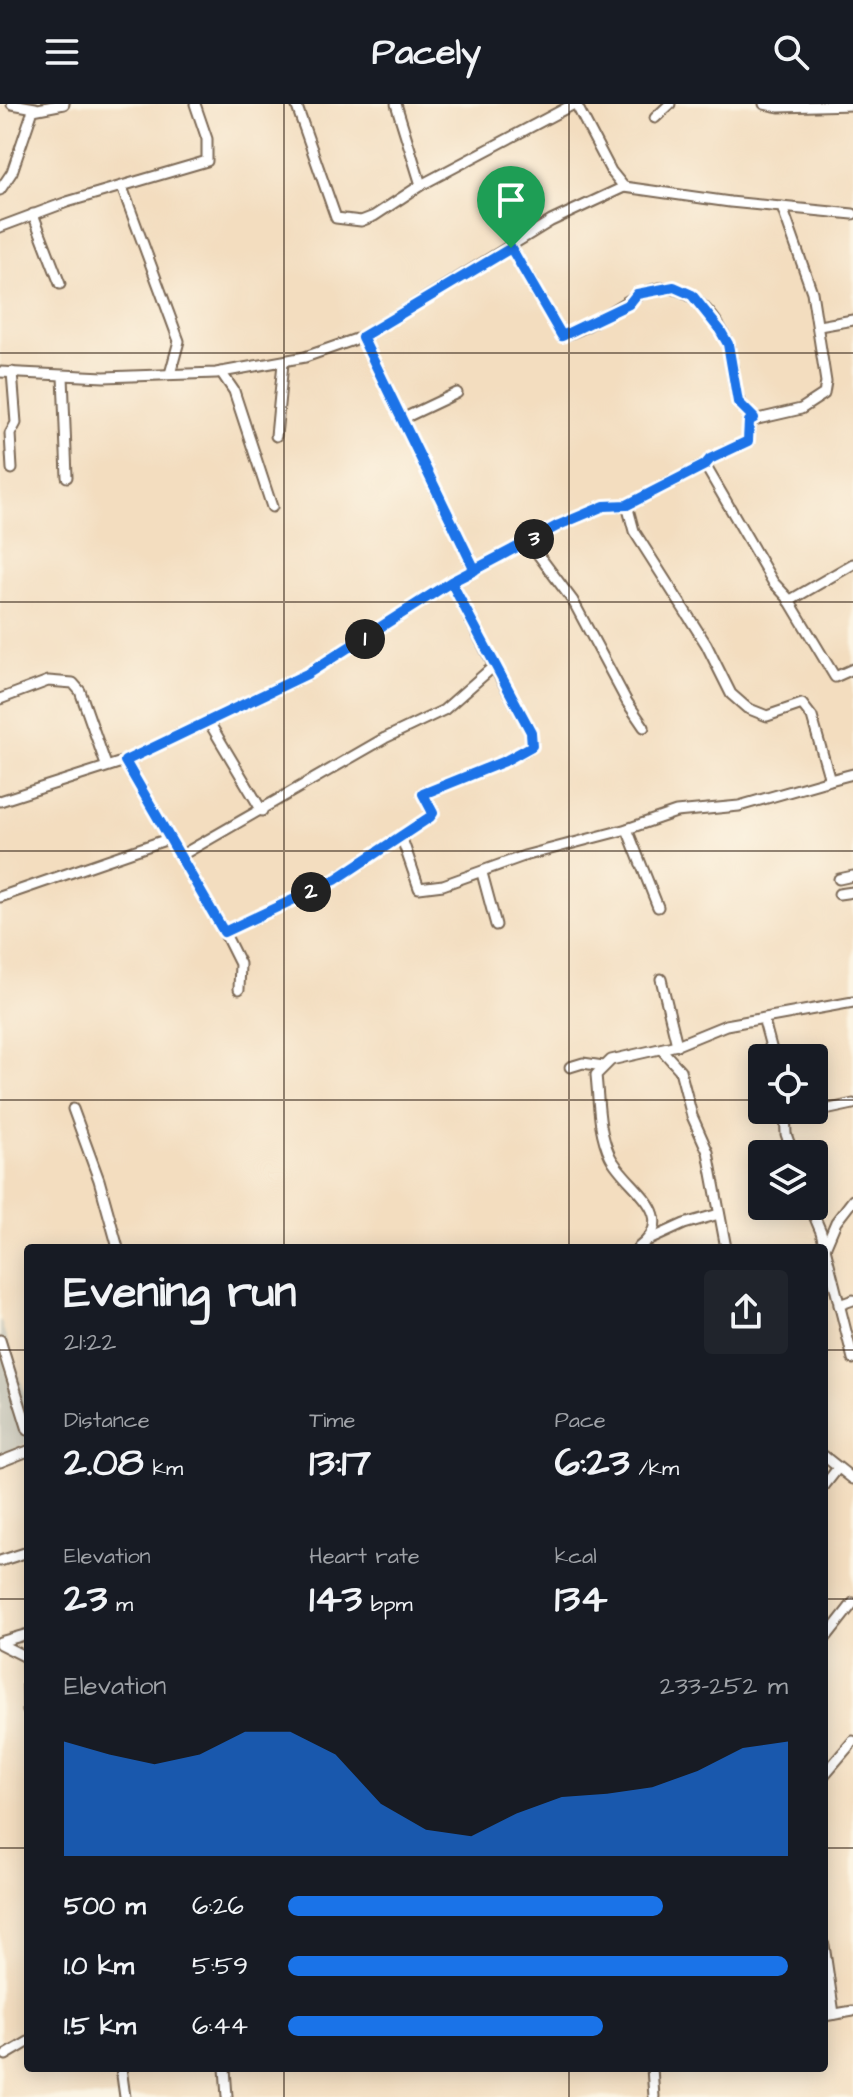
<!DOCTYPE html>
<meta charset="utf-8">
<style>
:root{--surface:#171b24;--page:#20242c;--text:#f1f3f6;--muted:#9ea1a6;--accent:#1a73e8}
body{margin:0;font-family:"Architects Daughter",sans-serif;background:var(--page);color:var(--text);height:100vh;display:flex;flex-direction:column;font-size:30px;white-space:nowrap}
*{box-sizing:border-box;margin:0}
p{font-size:26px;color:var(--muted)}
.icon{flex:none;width:44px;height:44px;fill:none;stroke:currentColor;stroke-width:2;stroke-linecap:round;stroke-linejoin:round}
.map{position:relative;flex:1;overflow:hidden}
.drawer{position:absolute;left:24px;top:1140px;width:804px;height:828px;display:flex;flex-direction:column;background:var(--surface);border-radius:8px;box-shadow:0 4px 20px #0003}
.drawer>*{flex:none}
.buttons{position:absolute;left:748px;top:940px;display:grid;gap:16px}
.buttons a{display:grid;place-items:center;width:80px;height:80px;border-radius:8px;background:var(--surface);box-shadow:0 4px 20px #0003;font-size:40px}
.pin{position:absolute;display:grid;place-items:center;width:68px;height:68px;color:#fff;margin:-82px -34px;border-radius:50% 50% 50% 0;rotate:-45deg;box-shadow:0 0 8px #0007}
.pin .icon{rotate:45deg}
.km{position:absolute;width:40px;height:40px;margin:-20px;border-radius:50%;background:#222;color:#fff;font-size:22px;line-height:40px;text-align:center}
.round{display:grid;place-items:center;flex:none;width:84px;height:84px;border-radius:8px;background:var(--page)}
.head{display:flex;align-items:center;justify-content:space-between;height:136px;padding:0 40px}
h1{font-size:44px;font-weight:700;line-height:60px}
.metrics{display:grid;grid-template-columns:repeat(3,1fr);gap:12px;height:136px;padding:8px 40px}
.metrics div{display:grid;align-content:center}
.metrics b{font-size:40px;font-weight:700}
.metrics small{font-size:22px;font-weight:400}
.metrics p{font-size:22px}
.chart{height:224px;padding:16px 40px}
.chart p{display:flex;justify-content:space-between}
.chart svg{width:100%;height:144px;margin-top:8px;fill:var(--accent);opacity:.7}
ul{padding:0 40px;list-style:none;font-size:26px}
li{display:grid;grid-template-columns:128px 96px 1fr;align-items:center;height:60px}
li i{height:20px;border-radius:10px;background:var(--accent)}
header{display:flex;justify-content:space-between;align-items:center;height:104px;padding:0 40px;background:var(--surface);font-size:36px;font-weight:700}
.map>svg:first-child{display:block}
.industrial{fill:#c6c5b8}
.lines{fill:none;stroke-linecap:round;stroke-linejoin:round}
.minor-casing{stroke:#7b6956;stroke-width:13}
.minor{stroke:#fff;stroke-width:9}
.route-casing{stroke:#fff;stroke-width:16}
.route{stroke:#1a73e8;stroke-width:10}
.grid{fill:none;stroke:#3b2a1e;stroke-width:2;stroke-opacity:0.55}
</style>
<header><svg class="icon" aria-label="menu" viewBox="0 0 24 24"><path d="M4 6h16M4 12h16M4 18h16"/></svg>Pacely<svg class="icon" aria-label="search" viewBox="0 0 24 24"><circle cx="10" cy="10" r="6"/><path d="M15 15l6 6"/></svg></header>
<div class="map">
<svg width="853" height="1993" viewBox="0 0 853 1993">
<rect width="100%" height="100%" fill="#fcf5e5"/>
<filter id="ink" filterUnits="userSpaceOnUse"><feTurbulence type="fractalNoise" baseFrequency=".0125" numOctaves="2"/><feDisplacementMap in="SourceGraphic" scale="16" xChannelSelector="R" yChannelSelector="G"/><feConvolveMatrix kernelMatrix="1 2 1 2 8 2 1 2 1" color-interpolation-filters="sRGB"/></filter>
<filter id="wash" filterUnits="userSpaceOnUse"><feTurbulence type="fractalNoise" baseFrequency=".006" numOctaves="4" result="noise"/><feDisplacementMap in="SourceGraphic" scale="32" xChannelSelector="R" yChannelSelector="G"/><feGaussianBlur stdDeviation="1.8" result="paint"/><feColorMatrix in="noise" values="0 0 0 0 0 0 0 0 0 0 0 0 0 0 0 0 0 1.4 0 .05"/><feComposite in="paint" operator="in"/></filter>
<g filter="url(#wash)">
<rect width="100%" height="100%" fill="#f3ddbf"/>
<path class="industrial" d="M0 1215 28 1297V1339L0 1352Z"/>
</g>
<g filter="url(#ink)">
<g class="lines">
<defs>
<g id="minor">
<path d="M12 0 35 4"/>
<path d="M296 0 336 114 361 117 374 112 421 81 574 0"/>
<path d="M396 0 421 81"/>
<path d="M576 0 611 67 624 83"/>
<path d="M764 0 779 3 853 1"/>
<path d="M655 14 670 0"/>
<path d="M122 83 179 237 170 270"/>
<path d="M0 86 12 68 33 6 64 0"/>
<path d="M33 110 60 180"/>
<path d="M0 123 67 98 207 57V35L195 0"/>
<path d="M511 144 562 232C596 223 626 192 655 185 686 177 719 212 728 241 736 268 728 295 754 314"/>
<path d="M819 222 853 216"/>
<path d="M362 233 475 466"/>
<path d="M0 268 104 273 216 269 305 253 362 233 551 117 624 83 730 98 853 110"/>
<path d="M12 268 16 319 10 330 12 365"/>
<path d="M221 268 234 287 272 403"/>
<path d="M63 272 67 373"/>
<path d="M402 315 457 289"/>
<path d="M276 332 283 259"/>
<path d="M705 361 710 355 748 337 749 317 801 305 824 290 826 278 812 188 782 103"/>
<path d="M627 401 634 427 706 540 731 590 747 604 767 612 802 600 812 613 830 676 853 670"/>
<path d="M528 437 573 497 627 598 644 623"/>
<path d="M789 497 853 460"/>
<path d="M0 595 48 577 73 579 80 587 106 661"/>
<path d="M209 618 262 707"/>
<path d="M125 657 307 570 451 478 559 421 604 402 627 401 705 361 773 478 787 493 835 573 853 565"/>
<path d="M0 697 125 657 224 828 240 860 239 885"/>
<path d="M627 725 676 708 739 702 830 676"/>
<path d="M401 732 419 784 443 781 524 752 627 725 658 803"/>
<path d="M180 752 385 634 444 606 494 562 451 478"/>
<path d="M482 769 496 821"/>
<path d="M839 775 853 772"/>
<path d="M839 790 853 788"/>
<path d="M0 793 168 735"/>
<path d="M224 828 335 776 430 713 433 709 423 690 505 657 532 642 531 628 494 562"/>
<path d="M661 875 677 941"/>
<path d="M764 917 774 954"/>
<path d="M661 945 680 966 692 1012 708 1048 726 1144"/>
<path d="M570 963 583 959 603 962"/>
<path d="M73 1005 99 1076 118 1144"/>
<path d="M785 1006 786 1030 793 1050"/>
<path d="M788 1014 853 1000"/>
<path d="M810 1102 821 1128 853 1255"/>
<path d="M649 1136 684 1120 719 1110"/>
<path d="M638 1144C683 1110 625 1083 610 1052 598 1026 599 999 596 971L611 956 677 941 726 921 853 898"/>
<path d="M825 1144 836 1118 853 1096"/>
<path d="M839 1201 853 1196"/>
<path d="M0 1236 28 1326"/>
<path d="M824 1352 853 1375"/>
<path d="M0 1358 28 1347"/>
<path d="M824 1382 838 1364"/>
<path d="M0 1457 28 1448"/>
<path d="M824 1536 853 1499"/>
<path d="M0 1538 28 1530"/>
<path d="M0 1540 28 1554"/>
<path d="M27 1554 28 1607"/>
<path d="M824 1671 853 1637"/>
<path d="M824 1841 834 1910"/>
<path d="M824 1912 853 1907"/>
<path d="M6 1951 28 1938"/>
<path d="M121 1964 125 1993"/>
<path d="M225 1964 227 1993"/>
<path d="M652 1964 654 1993"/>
</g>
</defs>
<use href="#minor" class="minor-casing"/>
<use href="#minor" class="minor"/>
</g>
</g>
<g class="lines" filter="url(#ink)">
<defs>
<path id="route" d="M511 144 362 233 475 466 451 478 307 570 125 657 224 828 335 776 430 713 433 709 423 690 505 657 532 642 531 628 451 478 559 421 604 402 627 401 705 361 710 355 748 337 749 317 754 314 738 298 728 240 720 226 692 191 674 183 637 190 629 200 562 232 511 144"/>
</defs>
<use href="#route" class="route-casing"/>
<use href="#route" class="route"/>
</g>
<path class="grid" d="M284 0V1144M569 0V1144M0 249H853M0 498H853M0 747H853M0 996H762M814 996H853M0 1246H28M824 1246H853M0 1495H28M824 1495H853M0 1744H28M824 1744H853M284 1964V1993M569 1964V1993"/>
</svg>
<div class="buttons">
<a><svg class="icon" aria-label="locate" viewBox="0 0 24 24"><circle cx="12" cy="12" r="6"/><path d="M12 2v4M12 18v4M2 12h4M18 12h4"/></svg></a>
<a><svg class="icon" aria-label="layers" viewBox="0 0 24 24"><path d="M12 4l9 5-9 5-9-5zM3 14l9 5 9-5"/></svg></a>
</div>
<div class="pin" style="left:511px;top:144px;background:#1e9e55"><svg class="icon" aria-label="arrive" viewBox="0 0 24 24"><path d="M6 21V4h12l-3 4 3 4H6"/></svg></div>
<b class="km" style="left:365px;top:535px">1</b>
<b class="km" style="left:311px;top:788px">2</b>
<b class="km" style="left:534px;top:435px">3</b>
<section class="drawer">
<div class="head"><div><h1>Evening run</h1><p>21:22</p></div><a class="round"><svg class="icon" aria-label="share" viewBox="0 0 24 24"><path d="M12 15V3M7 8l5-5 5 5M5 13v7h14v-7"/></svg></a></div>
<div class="metrics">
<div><p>Distance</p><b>2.08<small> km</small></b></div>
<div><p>Time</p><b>13:17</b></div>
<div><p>Pace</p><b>6:23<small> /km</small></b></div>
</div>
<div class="metrics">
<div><p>Elevation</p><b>23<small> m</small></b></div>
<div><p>Heart rate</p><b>143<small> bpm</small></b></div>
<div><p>kcal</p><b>134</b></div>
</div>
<div class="chart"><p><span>Elevation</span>233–252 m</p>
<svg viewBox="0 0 160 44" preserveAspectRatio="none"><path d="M0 44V9L10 13L20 16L30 13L40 6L50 6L60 13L70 28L80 36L90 38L100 31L110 26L120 25L130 23L140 18L150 11L160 9V44z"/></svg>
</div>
<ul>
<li><b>500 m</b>6:26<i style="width:75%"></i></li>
<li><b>1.0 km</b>5:59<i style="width:100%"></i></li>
<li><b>1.5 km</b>6:44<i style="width:63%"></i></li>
</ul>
</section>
</div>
